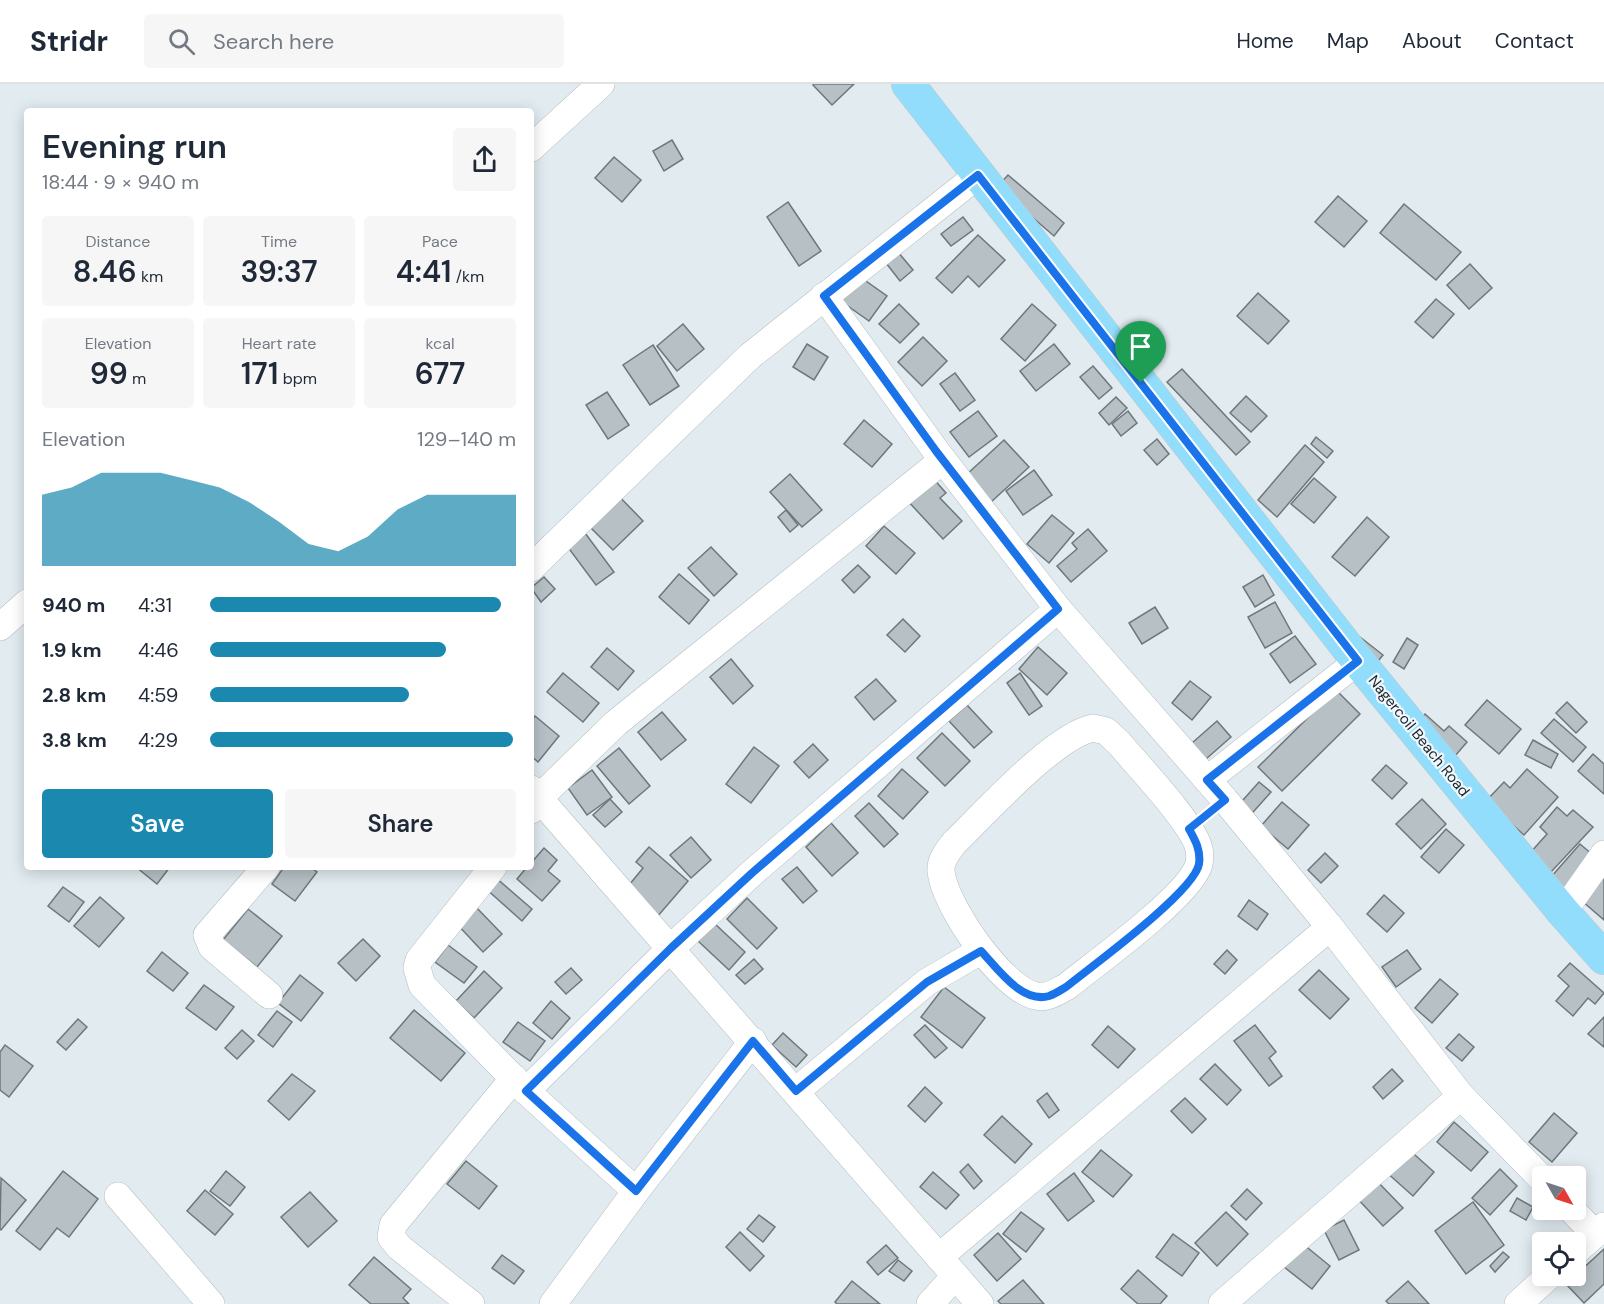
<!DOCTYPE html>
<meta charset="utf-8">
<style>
:root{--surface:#fff;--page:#f6f6f7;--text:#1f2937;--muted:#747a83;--line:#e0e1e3;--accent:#1b88af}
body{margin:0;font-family:"DM Sans",sans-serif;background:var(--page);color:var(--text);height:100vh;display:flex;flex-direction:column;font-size:22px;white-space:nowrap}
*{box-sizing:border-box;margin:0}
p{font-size:20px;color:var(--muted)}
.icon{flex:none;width:33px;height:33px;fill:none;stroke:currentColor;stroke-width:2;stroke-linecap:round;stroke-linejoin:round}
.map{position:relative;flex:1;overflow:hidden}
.side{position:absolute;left:24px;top:24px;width:510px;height:762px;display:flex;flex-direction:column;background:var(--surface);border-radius:6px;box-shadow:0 3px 15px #0003}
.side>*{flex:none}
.needle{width:39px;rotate:129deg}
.fabs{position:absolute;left:1532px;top:1082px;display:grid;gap:12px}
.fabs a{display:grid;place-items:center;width:54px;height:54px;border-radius:6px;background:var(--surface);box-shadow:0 3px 15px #0003;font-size:30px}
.pin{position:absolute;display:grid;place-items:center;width:51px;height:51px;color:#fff;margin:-62px -26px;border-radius:50% 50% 50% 0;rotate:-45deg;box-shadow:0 0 6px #0007}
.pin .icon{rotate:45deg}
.round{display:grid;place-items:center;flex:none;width:63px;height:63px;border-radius:6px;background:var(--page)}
.overview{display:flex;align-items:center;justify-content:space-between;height:102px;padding:0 18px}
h1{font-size:33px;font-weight:600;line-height:45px}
.stats{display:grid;grid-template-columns:repeat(3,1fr);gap:9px;height:102px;padding:6px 18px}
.stats div{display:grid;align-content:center;border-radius:6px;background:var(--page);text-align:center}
.stats b{font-size:30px;font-weight:600}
.stats small{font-size:16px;font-weight:400}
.stats p{font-size:16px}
.chart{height:168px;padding:12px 18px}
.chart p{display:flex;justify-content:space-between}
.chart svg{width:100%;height:108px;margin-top:6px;fill:var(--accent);opacity:.7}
.button{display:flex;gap:12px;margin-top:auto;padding:12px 18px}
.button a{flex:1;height:69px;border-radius:6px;background:var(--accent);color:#fff;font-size:24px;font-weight:600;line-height:69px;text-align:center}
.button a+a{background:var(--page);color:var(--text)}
ul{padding:0 18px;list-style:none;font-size:20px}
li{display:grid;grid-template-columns:96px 72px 1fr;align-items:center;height:45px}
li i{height:15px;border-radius:8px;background:var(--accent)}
header{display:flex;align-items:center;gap:36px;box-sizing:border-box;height:84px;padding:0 30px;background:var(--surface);border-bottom:2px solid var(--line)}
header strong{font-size:28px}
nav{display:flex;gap:33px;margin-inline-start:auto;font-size:21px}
.search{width:420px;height:54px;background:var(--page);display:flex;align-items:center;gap:15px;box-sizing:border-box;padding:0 21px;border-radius:6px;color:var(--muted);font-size:22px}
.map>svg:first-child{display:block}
.building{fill:#b6c0c5;stroke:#6e777c;stroke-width:1.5}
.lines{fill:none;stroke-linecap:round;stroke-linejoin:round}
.minor-casing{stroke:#b4bec3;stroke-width:28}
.major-casing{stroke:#c5c6c6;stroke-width:34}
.minor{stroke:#fff;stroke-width:27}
.major{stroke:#92ddfb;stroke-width:33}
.route-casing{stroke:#fff;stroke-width:12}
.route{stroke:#1a73e8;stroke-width:8}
.labels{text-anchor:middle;stroke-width:4.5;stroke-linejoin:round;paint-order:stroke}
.street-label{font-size:15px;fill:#1f2325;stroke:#eef8fe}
</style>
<header>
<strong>Stridr</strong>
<div class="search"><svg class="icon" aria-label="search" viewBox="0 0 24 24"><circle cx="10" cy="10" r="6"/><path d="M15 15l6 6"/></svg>Search here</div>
<nav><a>Home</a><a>Map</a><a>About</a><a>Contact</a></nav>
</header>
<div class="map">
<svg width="1604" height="1220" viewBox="0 0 1604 1220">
<rect width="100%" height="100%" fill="#e1ebf0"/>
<g class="building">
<path d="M814 0H854L832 21 813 1Z"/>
<path d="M672 56 683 75 664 87 653 67Z"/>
<path d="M614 73 641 96 622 118 595 94Z"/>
<path d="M1008 91 1064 139 1054 152 997 103Z"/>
<path d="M1338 112 1367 137 1344 163 1315 138Z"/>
<path d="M788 118 821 167 799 182 767 133Z"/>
<path d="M1404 120 1461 168 1436 196 1380 149Z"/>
<path d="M963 133 973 146 951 162 941 150Z"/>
<path d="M978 151 1005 176 979 203 968 192 952 209 936 194Z"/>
<path d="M898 168 913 186 900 197 886 179Z"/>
<path d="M1470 180 1492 204 1469 225 1447 201Z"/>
<path d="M856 190 887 212 869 237 838 215Z"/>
<path d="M1258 209 1289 237 1268 260 1237 232Z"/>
<path d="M1436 215 1454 230 1433 254 1415 238Z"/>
<path d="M899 220 919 240 900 259 879 240Z"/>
<path d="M1032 220 1056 241 1025 277 1001 255Z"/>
<path d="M683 240 704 265 677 287 657 262Z"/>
<path d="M923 253 947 277 922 302 898 278Z"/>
<path d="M807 260 828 273 814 296 793 283Z"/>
<path d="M1054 260 1070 280 1036 307 1020 287Z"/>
<path d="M653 261 679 302 650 321 623 281Z"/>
<path d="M1093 282 1112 304 1099 315 1080 293Z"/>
<path d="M1182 285 1250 358 1236 371 1167 298Z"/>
<path d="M955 289 975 316 960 327 940 300Z"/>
<path d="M607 308 629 341 608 355 586 321Z"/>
<path d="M1246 312 1267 332 1251 348 1230 329Z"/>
<path d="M1116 313 1127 324 1109 341 1099 329Z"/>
<path d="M978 327 997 352 969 373 950 348Z"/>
<path d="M1128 327 1137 339 1121 352 1112 340Z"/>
<path d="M864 336 892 360 872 383 844 360Z"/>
<path d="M1316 353 1333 367 1327 374 1311 360Z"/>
<path d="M1157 355 1169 370 1157 381 1144 366Z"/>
<path d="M1004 356 1029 383 990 419 965 392Z"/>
<path d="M1305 361 1324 378 1277 433 1258 416Z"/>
<path d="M1034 386 1052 411 1023 431 1006 407Z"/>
<path d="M790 390 822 426 802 443 770 408Z"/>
<path d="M931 392 946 409 940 414 962 437 943 455 906 415Z"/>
<path d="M1314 394 1336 413 1314 439 1291 420Z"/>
<path d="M612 405 643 437 613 466 582 435Z"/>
<path d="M786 426 798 441 790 448 778 433Z"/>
<path d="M1052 431 1074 449 1049 479 1027 460Z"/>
<path d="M1367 433 1389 453 1355 492 1332 473Z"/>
<path d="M884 442 915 469 896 490 866 462Z"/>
<path d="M1088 445 1107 467 1071 498 1057 482 1077 465 1072 459Z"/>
<path d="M585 449 614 488 596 501 567 462Z"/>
<path d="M711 463 737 490 714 512 688 484Z"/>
<path d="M858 481 870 493 854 509 842 496Z"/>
<path d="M679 490 709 516 689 540 659 513Z"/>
<path d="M1263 491 1274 511 1255 523 1243 503Z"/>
<path d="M544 493 555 505 541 518 531 504Z"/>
<path d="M1275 518 1292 549 1265 564 1248 533Z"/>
<path d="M1155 523 1168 544 1142 560 1129 539Z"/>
<path d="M903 535 920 552 905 568 887 551Z"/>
<path d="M1295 552 1316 580 1290 599 1270 570Z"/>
<path d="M1360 553 1383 571 1374 582Z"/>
<path d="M1407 554 1418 561 1404 585 1393 578Z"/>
<path d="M1038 563 1067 589 1047 611 1019 585Z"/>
<path d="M607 564 634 587 618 606 591 583Z"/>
<path d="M731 575 753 602 733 620 710 593Z"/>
<path d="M563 589 599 619 583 638 547 608Z"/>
<path d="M1020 589 1042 622 1029 631 1007 599Z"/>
<path d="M876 595 896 617 874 636 855 613Z"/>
<path d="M1190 597 1211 613 1192 636 1172 619Z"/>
<path d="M1336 606 1360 630 1282 707 1258 683Z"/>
<path d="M1487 616 1521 645 1499 670 1465 641Z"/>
<path d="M1567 618 1587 638 1576 649 1556 629Z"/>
<path d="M967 621 992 648 974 664 949 637Z"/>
<path d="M662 628 686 656 661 676 638 648Z"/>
<path d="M1425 630 1444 647 1449 642 1467 658 1455 672 1418 639Z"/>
<path d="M535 632 559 652 538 678 531 672V637Z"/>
<path d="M1554 635 1586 663 1573 678 1541 649Z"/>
<path d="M1217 637 1231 653 1206 675 1192 659Z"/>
<path d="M942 649 970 677 945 702 917 674Z"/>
<path d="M1533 656 1558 670 1551 684 1525 671Z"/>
<path d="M813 660 828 676 809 694 794 678Z"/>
<path d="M754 663 779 682 751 719 726 700Z"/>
<path d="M619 664 650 702 629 720 597 682Z"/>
<path d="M1593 670 1604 680V710L1578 687Z"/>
<path d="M1386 681 1407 699 1392 715 1372 696Z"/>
<path d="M902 685 928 708 903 735 878 712Z"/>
<path d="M1527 685 1558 713 1524 751 1486 717 1504 698 1510 704Z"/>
<path d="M592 686 612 713 587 731 568 704Z"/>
<path d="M1259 698 1271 708 1247 735 1235 725Z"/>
<path d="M610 715 622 728 605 743 593 731Z"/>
<path d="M1422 715 1446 740 1421 765 1396 740Z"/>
<path d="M1282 718 1309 741 1288 765 1261 742Z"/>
<path d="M869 719 898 750 884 763 855 732Z"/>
<path d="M1557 723 1567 732 1573 726 1593 743 1551 788 1530 769 1547 750 1540 743Z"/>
<path d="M831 739 858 769 832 792 806 763Z"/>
<path d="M1446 745 1464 761 1439 789 1421 773Z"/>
<path d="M691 753 711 776 691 794 670 771Z"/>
<path d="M1580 760 1593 771 1564 804 1551 793Z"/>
<path d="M649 763 688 797 657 833 625 806 643 784 636 778Z"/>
<path d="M544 764 557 776 548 787 560 797 542 817 517 795 527 783H531V779Z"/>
<path d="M1325 769 1338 782 1321 799 1308 786Z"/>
<path d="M136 783H170L157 800Z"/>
<path d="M284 783H310L317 788 295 817 272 800Z"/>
<path d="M797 783 817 807 803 819 782 795Z"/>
<path d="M1604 792V836L1582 817Z"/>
<path d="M495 793 532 825 522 837 485 804Z"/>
<path d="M63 803 84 818 69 838 48 822Z"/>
<path d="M1384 811 1404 829 1387 848 1367 830Z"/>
<path d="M100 813 124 834 99 863 74 842Z"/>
<path d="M747 814 777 844 757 865 727 835Z"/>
<path d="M1249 816 1268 830 1257 846 1238 832Z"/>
<path d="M474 821 502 850 483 868 456 839Z"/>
<path d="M248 825 282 852 257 883 223 856Z"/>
<path d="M714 839 745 868 729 886 698 857Z"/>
<path d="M363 855 380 872 356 897 338 879Z"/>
<path d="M448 861 477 883 464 899 435 878Z"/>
<path d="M1227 866 1237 876 1225 890 1214 880Z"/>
<path d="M1407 866 1421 885 1396 903 1382 883Z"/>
<path d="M162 868 188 889 173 907 147 887Z"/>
<path d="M754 875 763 885 745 900 736 891Z"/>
<path d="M1570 879 1604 909 1595 920 1588 914 1573 932 1556 917 1569 902 1558 892Z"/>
<path d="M571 884 582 896 566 910 555 898Z"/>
<path d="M1319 886 1349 915 1330 935 1299 906Z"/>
<path d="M484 887 502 904 474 934 456 917Z"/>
<path d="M300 891 323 909 301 937 278 919Z"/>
<path d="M1440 895 1458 910 1432 939 1415 924Z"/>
<path d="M204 901 234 923 216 946 186 924Z"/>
<path d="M944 903 985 934 962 964 921 933Z"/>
<path d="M551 917 570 934 552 955 533 939Z"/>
<path d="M414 926 465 969 441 997 390 954Z"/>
<path d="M277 927 292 938 273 963 258 951Z"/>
<path d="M1604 933V963L1588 950Z"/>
<path d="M78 935 87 943 66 966 57 958Z"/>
<path d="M518 938 545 957 530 977 503 958Z"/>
<path d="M925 941 947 964 935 974 914 951Z"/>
<path d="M1255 941 1276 968 1269 974 1282 992 1269 1002 1234 957Z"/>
<path d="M1108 942 1135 965 1118 984 1092 961Z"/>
<path d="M242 946 254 957 237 975 225 964Z"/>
<path d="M783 949 807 971 796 983 772 961Z"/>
<path d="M1459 950 1474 963 1462 977 1446 964Z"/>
<path d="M5 961 33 982 9 1013 0 1006V968Z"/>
<path d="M1215 980 1241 1006 1227 1021 1200 995Z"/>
<path d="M1392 985 1403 997 1383 1015 1373 1003Z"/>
<path d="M292 990 315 1007 289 1036 268 1017Z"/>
<path d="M925 1003 942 1019 925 1038 908 1022Z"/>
<path d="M1047 1009 1059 1026 1049 1034 1037 1017Z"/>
<path d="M1185 1014 1206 1035 1192 1049 1171 1027Z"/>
<path d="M1554 1029 1577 1049 1552 1078 1529 1058Z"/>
<path d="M1002 1032 1032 1060 1015 1079 984 1051Z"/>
<path d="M1454 1038 1488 1068 1471 1087 1437 1058Z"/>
<path d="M1406 1063 1434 1088 1413 1112 1385 1087Z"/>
<path d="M1101 1066 1132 1091 1113 1113 1082 1088Z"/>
<path d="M466 1077 497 1102 479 1125 447 1100Z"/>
<path d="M968 1080 982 1097 974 1105 960 1088Z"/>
<path d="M1500 1085 1517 1102 1490 1131 1472 1114Z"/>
<path d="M63 1087 98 1115 69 1153 57 1144 40 1166 16 1147Z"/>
<path d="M226 1087 245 1103 230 1122 210 1107Z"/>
<path d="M933 1088 959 1111 946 1125 920 1103Z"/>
<path d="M1074 1089 1094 1117 1068 1137 1047 1110Z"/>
<path d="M1 1094 26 1116 1 1146 0 1145Z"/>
<path d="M1375 1095 1403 1124 1383 1142 1356 1113Z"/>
<path d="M1247 1105 1262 1119 1246 1136 1231 1122Z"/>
<path d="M205 1106 233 1130 215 1151 187 1127Z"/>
<path d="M310 1108 337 1137 308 1163 281 1133Z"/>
<path d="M1517 1114 1533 1123 1526 1136 1510 1127Z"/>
<path d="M1473 1118 1504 1161 1466 1190 1435 1147Z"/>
<path d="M1021 1128 1044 1145 1026 1168 1003 1150Z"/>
<path d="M1226 1128 1248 1150 1217 1182 1195 1159Z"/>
<path d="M759 1131 775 1143 763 1158 747 1145Z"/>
<path d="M1344 1136 1359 1166 1339 1176 1324 1146Z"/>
<path d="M740 1148 764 1172 750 1187 726 1163Z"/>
<path d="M998 1149 1021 1175 997 1197 974 1171Z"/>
<path d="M1173 1150 1199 1169 1182 1192 1156 1173Z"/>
<path d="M1303 1160 1330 1182 1312 1205 1284 1183Z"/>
<path d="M886 1161 898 1174 878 1191 867 1178Z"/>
<path d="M1604 1165V1200L1584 1219 1566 1200Z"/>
<path d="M1503 1168 1509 1173 1495 1188 1490 1182Z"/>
<path d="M502 1171 524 1187 514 1200 492 1184Z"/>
<path d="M374 1173 411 1205 403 1214 409 1220H371L349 1201Z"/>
<path d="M898 1176 912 1187 904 1197 889 1187Z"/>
<path d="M1138 1186 1167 1212 1160 1220H1138L1121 1205Z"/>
<path d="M1023 1196 1044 1220H1001L998 1217Z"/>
<path d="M852 1197 880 1220H837L835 1218Z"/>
<path d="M1408 1197 1429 1220H1389L1386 1217Z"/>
</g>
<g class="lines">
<defs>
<g id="minor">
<path d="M531 64 601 0"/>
<path d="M531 484 750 272 978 91"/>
<path d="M1058 525 1225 716 1330 843"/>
<path d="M0 543 27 519"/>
<path d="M1093 644 1106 647 1119 659C1137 681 1194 740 1199 765 1200 770 1200 779 1198 783 1185 815 1096 879 1066 903 1056 908 1047 915 1036 912 1002 905 944 821 941 787 940 776 948 767 954 759 986 728 1054 652 1093 644Z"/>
<path d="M1207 696 1358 577"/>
<path d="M531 705 980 1220"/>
<path d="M531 726 539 714 616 639 943 376"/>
<path d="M266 783 207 851 212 863 269 911"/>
<path d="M493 783 419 876 417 884 422 901 526 1007 636 1107"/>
<path d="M1563 828 1604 770"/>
<path d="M526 1007 671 864 752 789 1058 525 936 367 824 212"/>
<path d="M796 1007 927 898 980 867"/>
<path d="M1461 1012 1542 1095"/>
<path d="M118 1112 211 1220"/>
<path d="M1571 1125 1595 1150"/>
<path d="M1575 1168 1604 1142"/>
<path d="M939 1173 1330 843 1461 1012 1222 1220"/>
<path d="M471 1220 399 1163 391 1153 393 1141 514 994"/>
<path d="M553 1220 636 1107 753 957"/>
<path d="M930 1220 955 1192"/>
<path d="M1518 1220 1550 1191"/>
</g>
<path id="major" d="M908 0 1358 577 1563 828 1604 874"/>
</defs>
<use href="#minor" class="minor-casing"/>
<use href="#major" class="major-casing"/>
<use href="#minor" class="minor"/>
<use href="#major" class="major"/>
</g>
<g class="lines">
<defs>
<path id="route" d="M978 91 1358 577 1207 696 1225 716 1189 745C1195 756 1201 766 1199 780 1194 808 1092 882 1066 903 1061 906 1055 910 1049 912 1022 920 997 884 981 867L927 898 796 1007 753 957 636 1107 526 1007 671 864 752 789 1058 525 936 367 824 212Z"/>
</defs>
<use href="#route" class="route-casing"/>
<use href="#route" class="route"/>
</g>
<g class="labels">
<g class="street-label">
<text transform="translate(1419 652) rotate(51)" y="5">Nagercoil Beach Road</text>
</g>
</g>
</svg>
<div class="fabs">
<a><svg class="needle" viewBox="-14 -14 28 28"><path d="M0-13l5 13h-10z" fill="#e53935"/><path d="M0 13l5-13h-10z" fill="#747a83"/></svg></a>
<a><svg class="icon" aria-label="locate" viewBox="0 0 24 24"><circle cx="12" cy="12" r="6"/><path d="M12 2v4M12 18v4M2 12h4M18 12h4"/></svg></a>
</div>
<div class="pin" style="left:1141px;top:299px;background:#1e9e55"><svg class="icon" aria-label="arrive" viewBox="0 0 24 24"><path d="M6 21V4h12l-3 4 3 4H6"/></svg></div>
<section class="side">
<div class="overview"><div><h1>Evening run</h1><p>18:44 · 9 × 940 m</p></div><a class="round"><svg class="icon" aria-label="share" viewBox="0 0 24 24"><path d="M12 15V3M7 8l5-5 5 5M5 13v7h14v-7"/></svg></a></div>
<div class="stats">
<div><p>Distance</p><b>8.46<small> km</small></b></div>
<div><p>Time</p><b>39:37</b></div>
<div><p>Pace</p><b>4:41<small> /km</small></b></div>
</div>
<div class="stats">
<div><p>Elevation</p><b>99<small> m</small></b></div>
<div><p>Heart rate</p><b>171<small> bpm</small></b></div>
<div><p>kcal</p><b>677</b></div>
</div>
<div class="chart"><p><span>Elevation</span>129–140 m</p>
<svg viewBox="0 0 160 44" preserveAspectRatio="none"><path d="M0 44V15L10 12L20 6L30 6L40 6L50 9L60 12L70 18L80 26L90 35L100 38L110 32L120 21L130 15L140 15L150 15L160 15V44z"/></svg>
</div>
<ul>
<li><b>940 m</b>4:31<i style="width:95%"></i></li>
<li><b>1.9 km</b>4:46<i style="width:77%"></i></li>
<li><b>2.8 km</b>4:59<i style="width:65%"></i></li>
<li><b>3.8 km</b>4:29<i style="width:99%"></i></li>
</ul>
<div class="button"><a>Save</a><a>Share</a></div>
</section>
</div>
